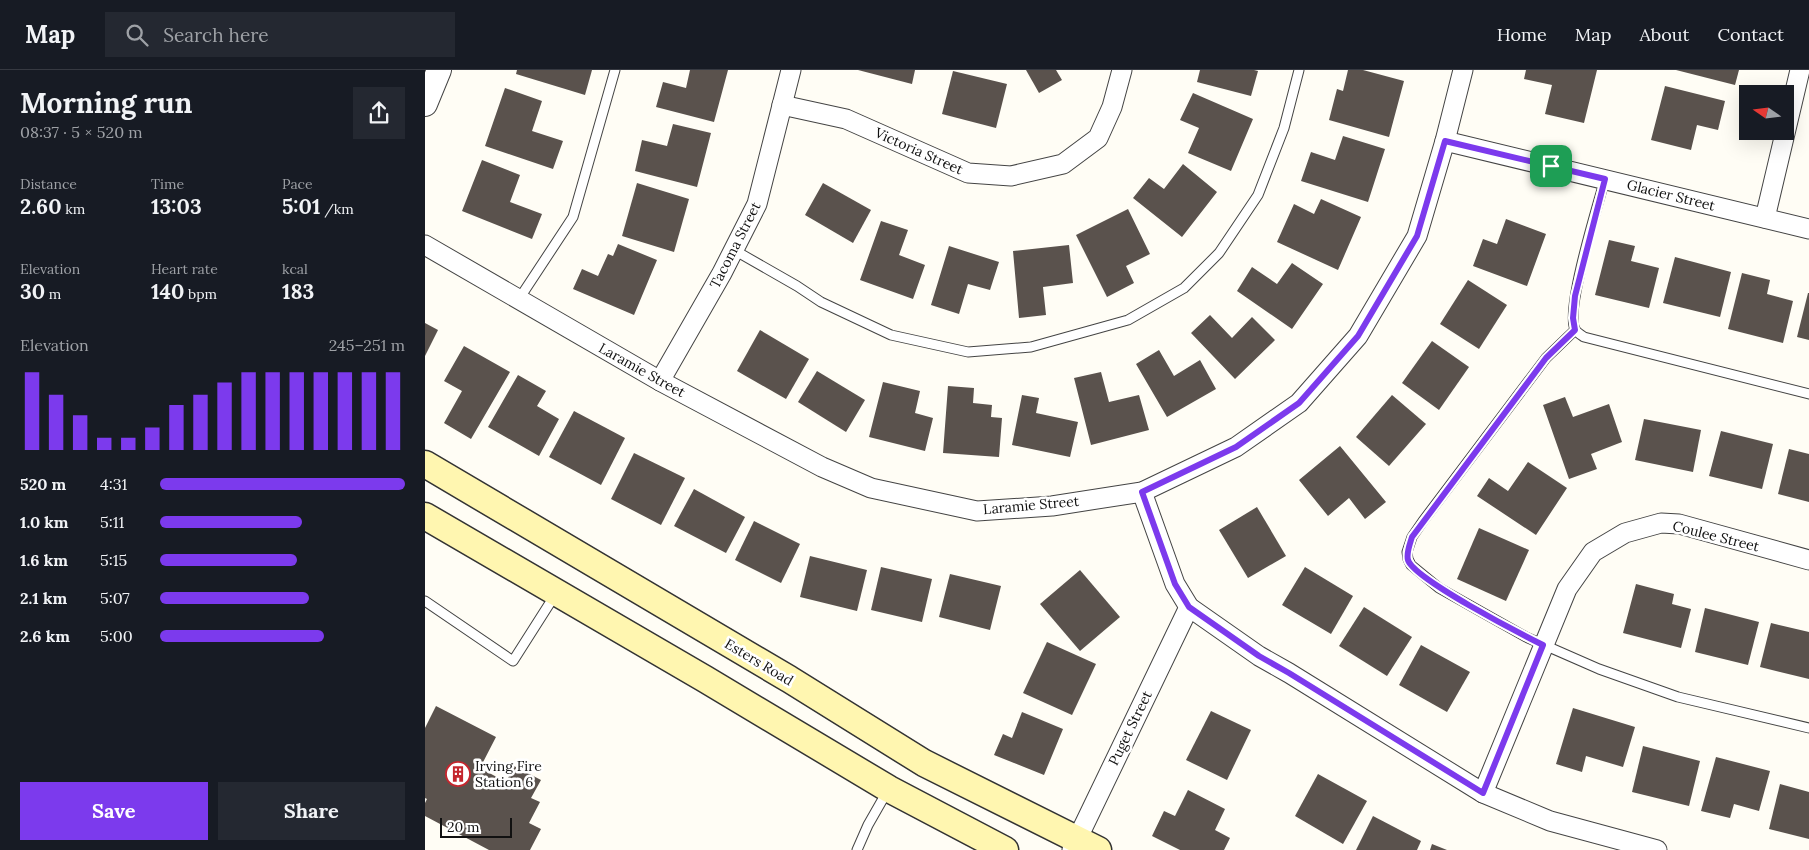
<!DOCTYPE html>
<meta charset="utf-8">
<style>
:root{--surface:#171b24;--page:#242831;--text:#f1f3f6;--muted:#9ea1a6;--line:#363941;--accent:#7c3aed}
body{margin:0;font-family:Lora,serif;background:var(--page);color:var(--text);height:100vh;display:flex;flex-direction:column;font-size:19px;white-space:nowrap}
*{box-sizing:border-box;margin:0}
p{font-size:16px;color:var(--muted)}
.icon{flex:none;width:28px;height:28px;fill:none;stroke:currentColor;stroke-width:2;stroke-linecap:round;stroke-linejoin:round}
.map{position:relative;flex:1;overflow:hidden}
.details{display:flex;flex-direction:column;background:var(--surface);width:425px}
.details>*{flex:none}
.needle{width:32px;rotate:284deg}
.controls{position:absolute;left:1314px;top:15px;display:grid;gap:10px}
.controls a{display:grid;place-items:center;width:55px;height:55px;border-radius:0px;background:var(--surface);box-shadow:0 5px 20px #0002;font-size:25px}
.scale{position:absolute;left:15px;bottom:12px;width:72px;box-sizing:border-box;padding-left:5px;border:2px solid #111;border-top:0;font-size:14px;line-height:18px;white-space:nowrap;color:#111;-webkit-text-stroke:4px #fff;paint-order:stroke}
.pin{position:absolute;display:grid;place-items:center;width:42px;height:42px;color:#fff;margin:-21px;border-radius:10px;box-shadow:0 2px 8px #0006}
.round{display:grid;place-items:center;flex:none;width:52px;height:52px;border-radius:0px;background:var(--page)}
.overview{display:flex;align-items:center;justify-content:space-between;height:85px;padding:0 20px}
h1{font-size:28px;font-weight:700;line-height:38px}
.metrics{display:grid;grid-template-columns:repeat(3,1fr);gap:8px;height:85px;padding:5px 20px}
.metrics div{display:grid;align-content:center}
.metrics b{font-size:21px;font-weight:700}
.metrics small{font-size:14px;font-weight:400}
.metrics p{font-size:14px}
.chart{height:140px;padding:10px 20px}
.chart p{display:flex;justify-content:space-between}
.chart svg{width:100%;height:90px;margin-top:5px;stroke:var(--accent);stroke-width:6}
.cta{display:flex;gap:10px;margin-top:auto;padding:10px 20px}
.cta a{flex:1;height:58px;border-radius:0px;background:var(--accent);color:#fff;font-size:20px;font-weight:700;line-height:58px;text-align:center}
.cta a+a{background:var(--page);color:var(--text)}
ul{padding:0 20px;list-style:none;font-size:16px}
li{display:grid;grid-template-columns:80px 60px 1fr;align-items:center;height:38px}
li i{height:12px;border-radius:6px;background:var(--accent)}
header{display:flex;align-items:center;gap:30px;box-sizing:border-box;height:70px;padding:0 25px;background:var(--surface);border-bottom:1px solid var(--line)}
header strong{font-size:24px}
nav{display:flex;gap:28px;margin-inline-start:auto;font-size:18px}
.search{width:350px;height:45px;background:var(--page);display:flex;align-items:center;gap:12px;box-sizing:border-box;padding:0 18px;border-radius:0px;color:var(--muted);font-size:19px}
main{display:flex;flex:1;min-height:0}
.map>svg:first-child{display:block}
.building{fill:#5a524d}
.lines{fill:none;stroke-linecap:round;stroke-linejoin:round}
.service-casing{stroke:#444;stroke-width:11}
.minor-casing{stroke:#444;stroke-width:21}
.tertiary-casing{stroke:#444;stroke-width:26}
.secondary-casing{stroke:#333;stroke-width:29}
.service{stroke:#fff;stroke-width:9}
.minor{stroke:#fff;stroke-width:19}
.tertiary{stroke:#fff;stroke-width:24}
.secondary{stroke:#fff6b0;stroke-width:26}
.route-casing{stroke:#fff;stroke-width:10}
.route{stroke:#7c3aed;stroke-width:6}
.labels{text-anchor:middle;stroke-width:5;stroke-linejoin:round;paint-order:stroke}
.street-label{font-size:14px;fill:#111;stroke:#fff}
.poi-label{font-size:14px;fill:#111;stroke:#fff;text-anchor:start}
</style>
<header>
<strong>Map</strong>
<div class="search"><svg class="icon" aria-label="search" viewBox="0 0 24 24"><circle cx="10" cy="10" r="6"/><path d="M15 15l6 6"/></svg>Search here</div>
<nav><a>Home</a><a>Map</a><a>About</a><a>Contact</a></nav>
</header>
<main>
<section class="details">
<div class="overview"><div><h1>Morning run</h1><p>08:37 · 5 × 520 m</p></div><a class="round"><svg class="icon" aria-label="share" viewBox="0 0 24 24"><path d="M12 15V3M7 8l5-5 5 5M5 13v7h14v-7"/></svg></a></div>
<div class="metrics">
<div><p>Distance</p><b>2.60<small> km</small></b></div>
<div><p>Time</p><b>13:03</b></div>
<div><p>Pace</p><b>5:01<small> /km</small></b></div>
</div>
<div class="metrics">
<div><p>Elevation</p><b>30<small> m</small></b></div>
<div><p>Heart rate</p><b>140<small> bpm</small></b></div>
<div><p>kcal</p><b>183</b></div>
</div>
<div class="chart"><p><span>Elevation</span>245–251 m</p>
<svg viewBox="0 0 160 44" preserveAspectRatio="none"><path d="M5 44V6M15 44V17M25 44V27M35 44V38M45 44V38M55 44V33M65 44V22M75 44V17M85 44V11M95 44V6M105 44V6M115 44V6M125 44V6M135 44V6M145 44V6M155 44V6"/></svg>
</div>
<ul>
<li><b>520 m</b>4:31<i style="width:100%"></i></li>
<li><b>1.0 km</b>5:11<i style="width:58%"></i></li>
<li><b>1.6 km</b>5:15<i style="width:56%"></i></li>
<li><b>2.1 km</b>5:07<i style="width:61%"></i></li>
<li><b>2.6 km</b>5:00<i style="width:67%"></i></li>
</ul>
<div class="cta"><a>Save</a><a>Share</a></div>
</section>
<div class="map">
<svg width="1384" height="780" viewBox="0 0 1384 780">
<rect width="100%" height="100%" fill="#fffdf5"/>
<g class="building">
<path d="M92 0H167L160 25 91 4Z"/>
<path d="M265 0H303L289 52 231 37 238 12 261 18Z"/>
<path d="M433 0H490L487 14Z"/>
<path d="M601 0H631L637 10 614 23Z"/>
<path d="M775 0H829L833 1 826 26 772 12Z"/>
<path d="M923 0H938L979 11 964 67 904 50 912 19 918 21Z"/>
<path d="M1101 0H1172L1159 53 1120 44 1127 15 1099 9Z"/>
<path d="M1251 0H1314L1310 15Z"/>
<path d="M528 1 582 14 571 58 517 44Z"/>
<path d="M1240 16 1300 31 1293 60 1272 55 1266 80 1226 70Z"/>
<path d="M80 18 117 31 107 61 138 71 128 99 60 76Z"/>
<path d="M768 23 828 49 806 101 763 83 774 58 755 50Z"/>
<path d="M248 54 286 63 272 117 210 101 217 70 242 76Z"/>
<path d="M918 66 960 79 943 132 876 111 886 82 910 90Z"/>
<path d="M57 90 95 105 85 132 117 144 107 169 37 141Z"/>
<path d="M758 94 792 122 757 167 708 128 724 108 739 119Z"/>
<path d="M212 113 264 129 249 182 197 166Z"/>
<path d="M398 113 446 140 428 173 380 145Z"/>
<path d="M896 129 936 147 913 200 852 172 869 134 889 144Z"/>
<path d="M703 139 725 184 701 196 709 213 682 227 651 165Z"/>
<path d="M1081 149 1121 164 1102 216 1048 196 1058 169 1072 174Z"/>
<path d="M456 151 483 160 474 185 500 195 488 229 435 210Z"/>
<path d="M1184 170 1210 176 1206 191 1234 198 1224 238 1170 225Z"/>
<path d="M193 174 232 190 209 245 148 219 157 199 173 206 183 184 188 186Z"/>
<path d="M644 175 648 213 618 217 621 245 594 248 588 181Z"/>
<path d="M524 176 574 192 565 220 543 214 534 244 506 235Z"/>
<path d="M1250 187 1306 202 1295 247 1238 233Z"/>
<path d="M867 193 898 214 867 259 812 221 827 197 852 214Z"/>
<path d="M1317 203 1345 210 1342 224 1368 231 1358 273 1303 259Z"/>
<path d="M1043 210 1082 235 1054 279 1015 254Z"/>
<path d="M1383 223H1384V270L1372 267Z"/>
<path d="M785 245 807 268 827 247 850 270 810 309 766 263Z"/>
<path d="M0 253 13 260 0 286Z"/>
<path d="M335 260 384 289 361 329 312 301Z"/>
<path d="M1007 271 1044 297 1014 340 977 313Z"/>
<path d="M39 276 85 302 46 369 19 353 37 321 19 311Z"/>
<path d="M734 280 749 306 775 290 791 319 742 347 711 294Z"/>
<path d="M392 301 440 330 421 362 373 332Z"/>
<path d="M676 302 684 332 714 325 724 360 666 375 649 308Z"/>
<path d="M93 305 121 321 112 336 134 349 114 386 63 357Z"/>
<path d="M458 312 495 321 490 343 508 348 500 381 444 367Z"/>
<path d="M523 316 549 318 548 333 567 335 566 347 577 348 574 387 518 383Z"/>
<path d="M597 325 614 328 611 343 653 352 645 387 587 375Z"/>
<path d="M967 325 1001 354 964 396 931 367Z"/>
<path d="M1140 327 1148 347 1184 334 1197 372 1166 384 1172 399 1144 409 1118 335Z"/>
<path d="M149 341 200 368 176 415 124 387Z"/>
<path d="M1219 349 1276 360 1268 402 1210 390Z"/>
<path d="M1296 361 1348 374 1337 419 1284 406Z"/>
<path d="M915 376 961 432 940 449 924 428 903 446 874 410Z"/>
<path d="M1364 379 1384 384V432L1353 424Z"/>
<path d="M209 383 260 408 236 455 186 429Z"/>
<path d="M1103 392 1142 418 1111 465 1052 426 1064 408 1083 421Z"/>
<path d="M269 419 320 447 301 483 249 456Z"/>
<path d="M832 437 861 486 823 508 794 460Z"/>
<path d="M329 451 375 474 356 513 310 490Z"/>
<path d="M1054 458 1104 480 1081 531 1032 509Z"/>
<path d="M385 486 442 500 432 541 375 527Z"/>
<path d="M456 497 507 509 497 552 446 540Z"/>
<path d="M880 497 928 526 906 564 857 535Z"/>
<path d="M655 500 695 547 655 581 615 534Z"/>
<path d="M525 504 576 516 565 560 514 547Z"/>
<path d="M1211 514 1249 524 1247 534 1266 539 1256 578 1198 563Z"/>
<path d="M939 537 987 567 962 606 914 576Z"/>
<path d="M1280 538 1334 552 1323 595 1270 582Z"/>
<path d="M1346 553 1384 562V609L1335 597Z"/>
<path d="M622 572 671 594 647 645 598 623Z"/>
<path d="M996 575 1045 602 1022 642 974 615Z"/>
<path d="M11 636 71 667 55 698 81 712 89 696 116 710 106 728 115 732 104 753 116 759 105 780H64L0 746V733L2 729 0 728V658Z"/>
<path d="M1148 638 1210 657 1198 697 1161 686 1157 702 1131 694Z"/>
<path d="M786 641 826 660 802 710 761 690Z"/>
<path d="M597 642 638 659 619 705 569 685 578 664 587 668Z"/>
<path d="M1218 676 1275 691 1264 736 1207 722Z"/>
<path d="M1291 687 1345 701 1334 741 1309 734 1305 748 1276 741Z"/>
<path d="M893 704 942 731 918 774 870 746Z"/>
<path d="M1355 714 1384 722V769L1344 759Z"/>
<path d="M763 720 800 739 790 760 805 768 799 780H755L727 766 739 741 750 746Z"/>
<path d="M948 746 996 771 992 780H931Z"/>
<path d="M1007 774 1022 780H1005Z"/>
</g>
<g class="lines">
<defs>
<g id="service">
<path d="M1180 109C1173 134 1140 241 1150 259 1151 262 1156 265 1159 267L1384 324"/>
<path d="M309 180 372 216 396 232 466 265 543 282 606 277 703 250 759 218 794 183 833 125 859 58 874 0"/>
<path d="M94 229 148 147 190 0"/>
<path d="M1150 260 1121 288 998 451 987 467 982 482 983 489 986 495 1014 518 1101 567 1174 599 1253 627 1384 658"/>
<path d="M0 531 88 591 130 525"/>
<path d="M432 780 443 755 463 720"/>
</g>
<g id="minor">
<path d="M357 35 421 49 543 103 586 106 638 94 673 68 687 37 697 0"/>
<path d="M1020 71 1384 159"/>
<path d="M1340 148 1375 0"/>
<path d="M0 175 235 311 397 397 446 418 552 441 627 436 717 422 811 377 874 333 933 266 992 166 1020 71 1038 0"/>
<path d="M235 311 297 203 332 134 366 0"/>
<path d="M717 422 750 514 764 537 834 586 864 603 1058 723 1125 751 1232 780"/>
<path d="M1058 723 1142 519 1168 482 1200 463 1236 453 1254 454 1384 490"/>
<path d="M647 780 764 537"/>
</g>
<path id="tertiary" d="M0 34 14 0"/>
<g id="secondary">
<path d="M0 394 364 609 499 693 673 780"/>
<path d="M0 446 280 609 464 719 580 780"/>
</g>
</defs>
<use href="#service" class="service-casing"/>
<use href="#minor" class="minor-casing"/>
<use href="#tertiary" class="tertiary-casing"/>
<use href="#secondary" class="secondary-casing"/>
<use href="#service" class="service"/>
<use href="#minor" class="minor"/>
<use href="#tertiary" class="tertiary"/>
<use href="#secondary" class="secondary"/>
</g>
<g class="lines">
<defs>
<path id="route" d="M1020 71 1180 109 1150 226 1148 248 1150 260 1121 288 987 467C985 474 981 483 983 490 989 509 1096 564 1118 575L1058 723 864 603 834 586 764 537 750 514 717 422 811 377 874 333 933 266 992 166Z"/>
</defs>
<use href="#route" class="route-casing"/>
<use href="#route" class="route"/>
</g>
<defs>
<symbol id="building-ring" viewBox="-11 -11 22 22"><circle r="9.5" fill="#fff" stroke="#c4262e" stroke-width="1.5"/><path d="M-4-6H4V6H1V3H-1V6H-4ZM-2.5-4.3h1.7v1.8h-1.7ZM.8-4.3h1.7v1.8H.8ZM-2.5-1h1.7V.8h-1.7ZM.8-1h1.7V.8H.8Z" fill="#c4262e"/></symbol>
</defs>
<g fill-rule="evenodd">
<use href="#building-ring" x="19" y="690" width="28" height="28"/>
</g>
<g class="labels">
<g class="street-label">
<text transform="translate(494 81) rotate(24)" y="5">Victoria Street</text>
<text transform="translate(1246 125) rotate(14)" y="5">Glacier Street</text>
<text transform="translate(310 175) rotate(-63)" y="5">Tacoma Street</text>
<text transform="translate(217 300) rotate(29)" y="5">Laramie Street</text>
<text transform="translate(606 435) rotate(-5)" y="5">Laramie Street</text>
<text transform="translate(1291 466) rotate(14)" y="5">Coulee Street</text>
<text transform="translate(334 592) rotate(31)" y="5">Esters Road</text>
<text transform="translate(705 658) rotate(-64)" y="5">Puget Street</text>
</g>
<g class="poi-label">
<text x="50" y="701">Irving Fire<tspan x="50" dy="16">Station 6</tspan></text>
</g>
</g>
</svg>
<div class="controls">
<a><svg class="needle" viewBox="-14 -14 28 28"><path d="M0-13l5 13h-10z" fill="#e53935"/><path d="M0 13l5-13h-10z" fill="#9ea1a6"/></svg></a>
</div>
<div class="scale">20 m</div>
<div class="pin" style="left:1126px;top:96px;background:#1e9e55"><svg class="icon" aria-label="arrive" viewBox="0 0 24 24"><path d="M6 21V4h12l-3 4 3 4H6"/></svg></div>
</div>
</main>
